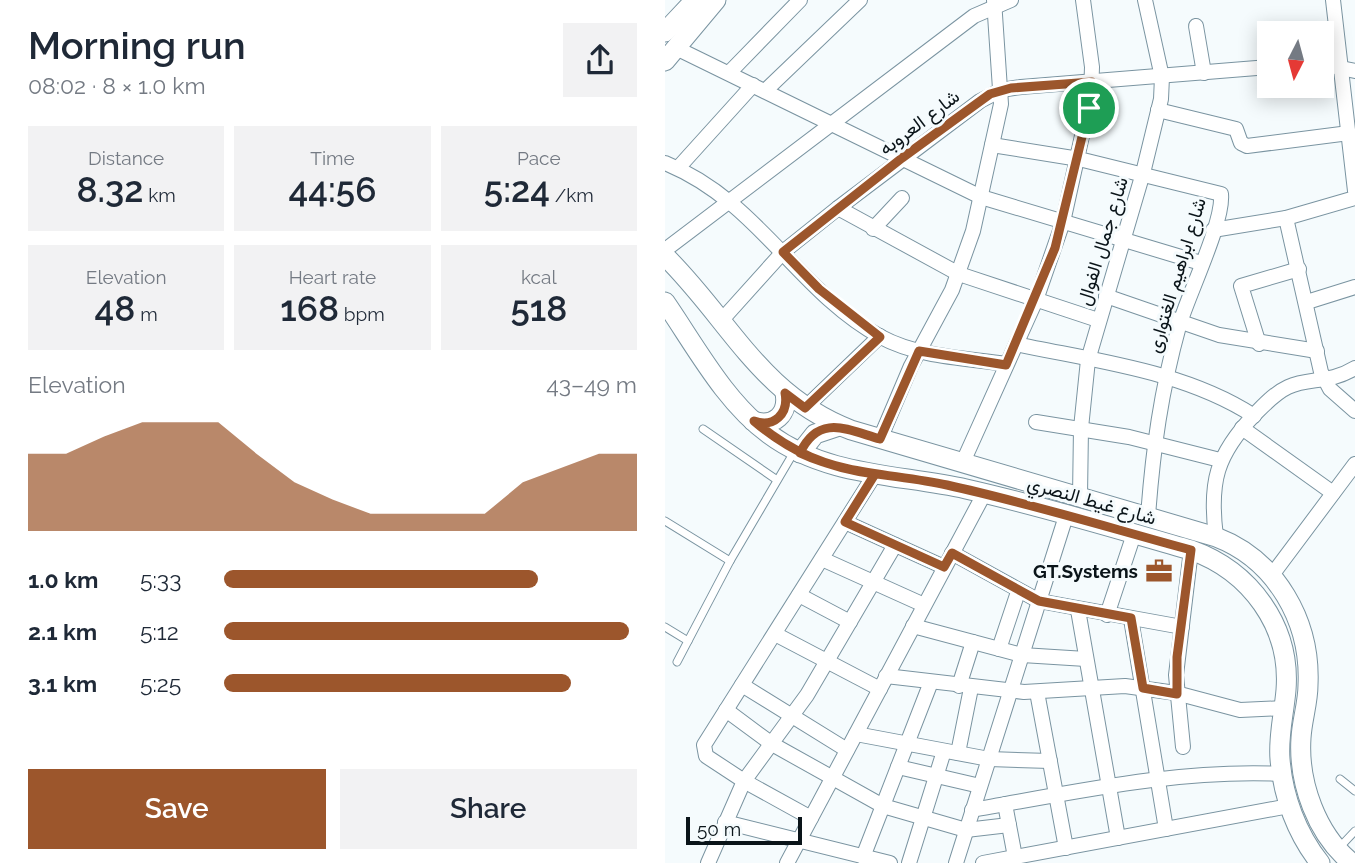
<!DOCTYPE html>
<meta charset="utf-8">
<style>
:root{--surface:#fff;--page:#f2f2f3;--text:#1f2937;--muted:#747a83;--accent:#9c562c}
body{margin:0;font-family:Raleway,Vazirmatn,sans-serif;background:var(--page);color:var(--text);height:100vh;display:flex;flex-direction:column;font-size:26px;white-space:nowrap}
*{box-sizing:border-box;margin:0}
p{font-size:23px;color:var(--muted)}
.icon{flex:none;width:38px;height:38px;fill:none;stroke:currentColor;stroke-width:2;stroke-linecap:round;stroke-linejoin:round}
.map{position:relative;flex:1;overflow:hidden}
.details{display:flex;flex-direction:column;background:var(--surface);width:665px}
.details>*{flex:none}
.needle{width:46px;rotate:186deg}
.buttons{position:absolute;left:592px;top:21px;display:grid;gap:14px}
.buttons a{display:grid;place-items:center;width:77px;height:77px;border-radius:0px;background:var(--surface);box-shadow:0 4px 18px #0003;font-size:35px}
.scale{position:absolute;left:21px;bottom:18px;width:116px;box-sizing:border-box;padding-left:7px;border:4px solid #0a1419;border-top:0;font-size:19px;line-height:24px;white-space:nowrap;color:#0a1419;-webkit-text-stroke:5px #f5fbfd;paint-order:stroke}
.pin{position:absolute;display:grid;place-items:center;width:60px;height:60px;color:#fff;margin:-30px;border:4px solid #fff;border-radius:50%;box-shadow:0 2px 7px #0007}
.round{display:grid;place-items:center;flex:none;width:74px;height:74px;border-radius:0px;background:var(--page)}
.summary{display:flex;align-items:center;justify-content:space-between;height:119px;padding:0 28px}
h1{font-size:38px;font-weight:600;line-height:52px}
.figures{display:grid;grid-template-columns:repeat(3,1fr);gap:10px;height:119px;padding:7px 28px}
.figures div{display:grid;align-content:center;border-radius:0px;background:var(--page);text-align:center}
.figures b{font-size:35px;font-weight:600}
.figures small{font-size:19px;font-weight:400}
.figures p{font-size:19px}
.chart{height:196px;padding:14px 28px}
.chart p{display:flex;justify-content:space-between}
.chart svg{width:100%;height:126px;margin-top:7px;fill:var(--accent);opacity:.7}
.button{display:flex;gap:14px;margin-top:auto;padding:14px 28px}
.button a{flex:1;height:80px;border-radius:0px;background:var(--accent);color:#fff;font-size:28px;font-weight:600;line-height:80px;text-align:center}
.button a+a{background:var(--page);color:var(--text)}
ul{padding:0 28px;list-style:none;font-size:23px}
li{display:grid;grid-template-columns:112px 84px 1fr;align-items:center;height:52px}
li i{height:18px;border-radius:9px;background:var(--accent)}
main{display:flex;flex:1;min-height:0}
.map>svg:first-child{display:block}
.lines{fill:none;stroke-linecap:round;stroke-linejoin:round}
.lane-casing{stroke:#7a94a1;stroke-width:9}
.street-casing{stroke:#7a94a1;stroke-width:16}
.secondary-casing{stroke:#7a94a1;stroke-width:21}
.lane{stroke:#fff;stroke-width:7}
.street{stroke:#fff;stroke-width:14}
.secondary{stroke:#fff;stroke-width:19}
.route-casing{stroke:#fff;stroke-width:14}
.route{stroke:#9c562c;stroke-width:9}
.labels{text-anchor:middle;stroke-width:6;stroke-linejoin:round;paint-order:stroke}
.street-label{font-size:19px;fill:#0a1419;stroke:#f5fbfd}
.poi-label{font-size:19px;font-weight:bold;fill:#0a1419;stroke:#f5fbfd;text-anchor:end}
</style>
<main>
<section class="details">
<div class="summary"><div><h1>Morning run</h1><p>08:02 · 8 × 1.0 km</p></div><a class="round"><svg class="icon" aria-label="share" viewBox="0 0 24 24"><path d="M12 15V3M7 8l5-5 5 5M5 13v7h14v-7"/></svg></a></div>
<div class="figures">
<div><p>Distance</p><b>8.32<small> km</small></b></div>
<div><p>Time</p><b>44:56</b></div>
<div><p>Pace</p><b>5:24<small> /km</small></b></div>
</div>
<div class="figures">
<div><p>Elevation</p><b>48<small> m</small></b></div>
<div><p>Heart rate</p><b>168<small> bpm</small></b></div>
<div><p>kcal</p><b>518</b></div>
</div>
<div class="chart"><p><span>Elevation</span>43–49 m</p>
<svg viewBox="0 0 160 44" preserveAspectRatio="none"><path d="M0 44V17L10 17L20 11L30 6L40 6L50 6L60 17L70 27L80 33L90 38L100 38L110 38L120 38L130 27L140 22L150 17L160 17V44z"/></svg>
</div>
<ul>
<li><b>1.0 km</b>5:33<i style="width:76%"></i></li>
<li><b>2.1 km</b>5:12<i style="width:98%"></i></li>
<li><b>3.1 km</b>5:25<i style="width:84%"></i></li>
</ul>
<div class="button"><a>Save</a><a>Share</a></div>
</section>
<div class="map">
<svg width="690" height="863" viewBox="0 0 690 863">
<rect width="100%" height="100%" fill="#f5fbfd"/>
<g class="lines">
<defs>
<g id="lane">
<path d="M38 429 112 480"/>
<path d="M0 521 65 561"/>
<path d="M0 627 23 641"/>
<path d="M12 662 65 561 129 452"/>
<path d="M675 779 690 791"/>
<path d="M673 849 690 831"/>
</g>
<g id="street">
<path d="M668 0 690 191"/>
<path d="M531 26 539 73"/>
<path d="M9 47 316 197 536 263"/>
<path d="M656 64 690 71"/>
<path d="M64 73 135 0"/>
<path d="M100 91 195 0"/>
<path d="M493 110 571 129 576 143 582 146 684 133"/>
<path d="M327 145 414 159 556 194C559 222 523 295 514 326 496 391 488 449 483 516"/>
<path d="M0 163C94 201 133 292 216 337 253 357 300 358 341 364"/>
<path d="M13 168 88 85"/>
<path d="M173 208 294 274 433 320"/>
<path d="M621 218 656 372 665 389 690 411"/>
<path d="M208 229 237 198"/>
<path d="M548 230 621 218 690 198"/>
<path d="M0 250 309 16 346 0"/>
<path d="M441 296 554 335 652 351"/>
<path d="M642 302 690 287"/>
<path d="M55 322 118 252 173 208 315 101 336 90 356 87 604 67"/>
<path d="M351 344C430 361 520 371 589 416"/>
<path d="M594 344 576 286 634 269"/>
<path d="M140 408 215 336"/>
<path d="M371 422 464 437 555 460"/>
<path d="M577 428 668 493"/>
<path d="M215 439 246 366 287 290 308 231 336 104 329 0"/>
<path d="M298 462 371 300 398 222 426 95 427 67 418 0"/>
<path d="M415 496 416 428 423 360 478 173 496 99 497 77 480 0"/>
<path d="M180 522 279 567"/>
<path d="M551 537C544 482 551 455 590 414 600 404 610 393 623 387 644 377 664 384 690 368"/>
<path d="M287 553 374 601 517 627"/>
<path d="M157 559 259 605"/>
<path d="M607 575 690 464"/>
<path d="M134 595 185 622"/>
<path d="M413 610 453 838"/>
<path d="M442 615 469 534"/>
<path d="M466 619 501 829"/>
<path d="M248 626 357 655 421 659"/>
<path d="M110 634 215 689"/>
<path d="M334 649 353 592"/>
<path d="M221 676 359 692 460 686 511 693 575 710 619 708"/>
<path d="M77 685 182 750"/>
<path d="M294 686 308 642"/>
<path d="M372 692 401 848"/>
<path d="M61 710 107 744 218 806 301 830 344 825"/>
<path d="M191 734 324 759 385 761"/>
<path d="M518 747 511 675 526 550"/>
<path d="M293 753 306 688"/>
<path d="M233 767 315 786"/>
<path d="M340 804 350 857"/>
<path d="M307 810C410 792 513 769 617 774"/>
<path d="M146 818 79 781 41 756 39 745 210 474"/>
<path d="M60 822 225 863"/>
<path d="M198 857 266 682"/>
<path d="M43 863 79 781 142 695 230 545"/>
<path d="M122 863 319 494"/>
<path d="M244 863 279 751"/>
<path d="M291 863 401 516"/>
<path d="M318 863 624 806"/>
</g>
<g id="secondary">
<path d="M0 32 30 0"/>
<path d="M0 61 51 0"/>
<path d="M0 256C65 320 95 395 186 430L551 537C611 560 646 621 643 685 643 703 637 720 636 738 633 783 652 835 687 863"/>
<path d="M0 302C31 347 60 402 104 434 162 477 234 474 301 489 377 506 452 529 526 550 585 571 626 626 621 690 619 714 613 736 615 759 618 797 632 834 655 863"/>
<path d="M88 421C109 428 124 414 120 393"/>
<path d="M135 453 150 434 174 426"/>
</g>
</defs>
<use href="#lane" class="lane-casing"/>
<use href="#street" class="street-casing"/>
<use href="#secondary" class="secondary-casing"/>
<use href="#lane" class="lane"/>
<use href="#street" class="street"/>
<use href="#secondary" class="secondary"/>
</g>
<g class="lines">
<defs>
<path id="route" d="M424 108 390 248 341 365 254 351 215 439C183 430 154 413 135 453 182 475 232 474 282 485 364 503 445 528 526 550L512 657V694L478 688 466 618 374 601 287 553 279 567 180 522 210 474C163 468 125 452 89 421 109 428 124 414 120 393L140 408 215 337 154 289 118 252 237 158 325 94 346 88 427 82 424 108"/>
</defs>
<use href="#route" class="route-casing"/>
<use href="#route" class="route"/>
</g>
<defs>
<symbol id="office-bare" viewBox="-9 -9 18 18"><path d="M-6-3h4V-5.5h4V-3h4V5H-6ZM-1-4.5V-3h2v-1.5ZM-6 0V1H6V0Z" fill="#9c562c" stroke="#f5fbfd" stroke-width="2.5" paint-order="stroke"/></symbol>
</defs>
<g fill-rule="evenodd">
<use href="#office-bare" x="475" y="552" width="38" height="38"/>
</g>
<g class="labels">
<g class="street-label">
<text transform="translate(254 122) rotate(-37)" y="7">شارع العروبه</text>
<text transform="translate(437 241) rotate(-73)" y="7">شارع جمال الفوال</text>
<text transform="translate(511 275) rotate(-73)" y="7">شارع ابراهيم الغتوارى</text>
<text transform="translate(427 500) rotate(16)" y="7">شارع غيط النصري</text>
</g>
<g class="poi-label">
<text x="473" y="578">GT.Systems</text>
</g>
</g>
</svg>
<div class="buttons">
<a><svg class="needle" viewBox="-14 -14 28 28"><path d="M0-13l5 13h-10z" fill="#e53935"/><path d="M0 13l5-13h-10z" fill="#747a83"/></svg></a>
</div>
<div class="scale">50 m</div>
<div class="pin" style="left:424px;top:108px;background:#1e9e55"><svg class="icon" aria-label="arrive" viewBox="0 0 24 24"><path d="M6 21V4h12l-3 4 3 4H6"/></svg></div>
</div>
</main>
